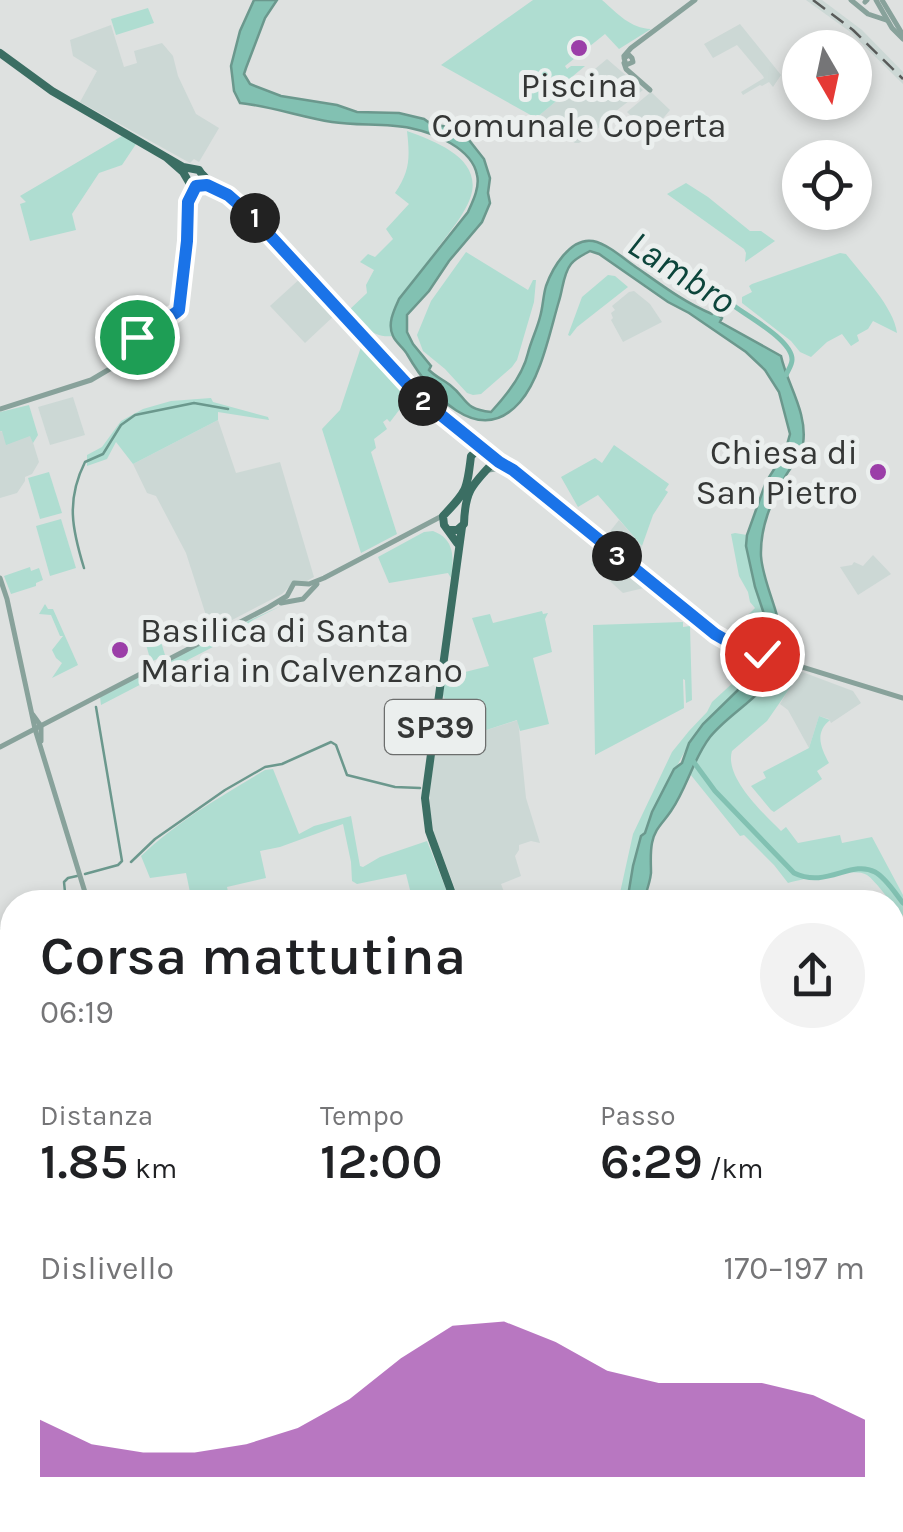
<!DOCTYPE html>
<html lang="it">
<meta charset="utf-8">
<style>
:root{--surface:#fff;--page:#f2f2f2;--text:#202124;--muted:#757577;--accent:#9b3ea8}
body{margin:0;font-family:Karla,sans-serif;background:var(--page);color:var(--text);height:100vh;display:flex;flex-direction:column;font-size:38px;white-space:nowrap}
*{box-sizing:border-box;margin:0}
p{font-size:32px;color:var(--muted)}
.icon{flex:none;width:55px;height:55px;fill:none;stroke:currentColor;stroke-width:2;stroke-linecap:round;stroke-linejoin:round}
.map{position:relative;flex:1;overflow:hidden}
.panel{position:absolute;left:0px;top:890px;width:905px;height:642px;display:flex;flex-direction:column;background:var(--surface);border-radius:40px 40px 0 0;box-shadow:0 5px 15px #0003}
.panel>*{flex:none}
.needle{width:65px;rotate:171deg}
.tools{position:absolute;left:782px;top:30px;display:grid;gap:20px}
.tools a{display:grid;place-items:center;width:90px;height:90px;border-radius:50%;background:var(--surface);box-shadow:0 5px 15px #0003;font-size:50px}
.pin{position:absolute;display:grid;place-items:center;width:85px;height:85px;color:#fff;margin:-42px;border:5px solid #fff;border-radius:50%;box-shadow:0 2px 10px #0007}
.km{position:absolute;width:50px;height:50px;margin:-25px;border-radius:50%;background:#222;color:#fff;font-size:28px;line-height:50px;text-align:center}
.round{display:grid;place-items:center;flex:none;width:105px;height:105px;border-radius:52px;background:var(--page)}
.overview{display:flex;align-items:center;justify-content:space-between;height:170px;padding:0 40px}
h1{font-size:55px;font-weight:600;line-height:75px}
.figures{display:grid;grid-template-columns:repeat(3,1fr);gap:15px;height:170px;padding:10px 40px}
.figures div{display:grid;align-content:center}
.figures b{font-size:50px;font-weight:600}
.figures small{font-size:28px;font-weight:400}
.figures p{font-size:28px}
.chart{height:280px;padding:20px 40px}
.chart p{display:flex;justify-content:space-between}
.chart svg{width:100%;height:180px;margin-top:10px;fill:var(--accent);opacity:.7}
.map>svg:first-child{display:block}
.built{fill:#ccd8d5}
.green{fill:#afddd1}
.water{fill:#82c1b2;stroke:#6b988d;stroke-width:2.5}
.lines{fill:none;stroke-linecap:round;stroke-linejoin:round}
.stream{stroke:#6b988d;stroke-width:2.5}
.canal{stroke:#82c1b2;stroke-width:5}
.minor{stroke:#88a29b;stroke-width:5}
.major{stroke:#3b6e63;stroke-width:8}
.rail{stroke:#595b5a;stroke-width:2.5;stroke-dasharray:15 8;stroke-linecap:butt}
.route-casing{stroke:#fff;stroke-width:20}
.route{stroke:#1a73e8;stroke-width:12}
.poi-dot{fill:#9b3ea8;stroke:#ebefee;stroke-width:4}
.labels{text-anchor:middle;stroke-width:10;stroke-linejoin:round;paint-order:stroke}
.shield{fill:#ebefee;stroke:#6c6e6d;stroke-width:2.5}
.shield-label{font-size:32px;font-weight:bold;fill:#353736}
.poi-label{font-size:35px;fill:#353736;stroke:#ebefee}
.water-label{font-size:38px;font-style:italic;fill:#0c453b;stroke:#ebefee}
</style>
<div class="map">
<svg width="903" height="1532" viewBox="0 0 903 1532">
<rect width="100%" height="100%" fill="#dee1e0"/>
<g class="built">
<path d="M806 0H822L862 30 903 72V84L849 31Z"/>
<path d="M740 24 781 75 773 87 769 82 762 86 760 85 743 95 741 92 764 78 763 76 737 45 713 58 704 44Z"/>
<path d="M111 25 124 67 137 63 134 51 162 43 173 56 178 76 196 114 219 128 199 162 194 159 190 163 80 102 97 71 73 56 70 40Z"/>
<path d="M607 59 643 90 616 111 615 115 579 143H575L536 118Z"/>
<path d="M651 92 670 110 650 134 627 112Z"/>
<path d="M303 276 337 313 305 343 270 306Z"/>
<path d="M634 291 650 304 662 322 623 342 611 320 613 318 611 313 615 310 612 306 629 292Z"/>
<path d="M73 397 85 435 50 445 38 407Z"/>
<path d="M218 420 236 473 280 462 314 577 305 582 295 581 282 594 211 631 186 553 156 496 147 493 133 464Z"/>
<path d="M0 431 31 436 39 462 32 474 25 477V481L17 493 0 498Z"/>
<path d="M619 520 642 546 638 566 604 539Z"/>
<path d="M601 550 648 587 623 593 591 564Z"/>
<path d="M873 555 891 574 858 595 840 567 852 565 854 562 863 566Z"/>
<path d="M797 670 853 691 861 703 831 723 829 719 819 716 809 748 788 710 780 704 794 681 793 671Z"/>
<path d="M443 695 462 738 518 720 526 798 540 843 531 841 519 845V850L515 856 521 876 501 884 508 902H460L434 833 430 809V789Z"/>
</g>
<g class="green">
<path d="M533 0H602C618 14 630 28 651 29L619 49 605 34 565 66 567 69 571 66H585L573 76 578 83 536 118 441 65Z"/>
<path d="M148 8 154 23 116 35 111 19Z"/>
<path d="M407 131C443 144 493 164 464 211 455 227 442 241 432 256 416 280 405 308 392 333L393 336C373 339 361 323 348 311L367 293 366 285 374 270 360 262 368 254 375 257 393 239 386 229 409 204 395 193C410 171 410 158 407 131Z"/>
<path d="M122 136 136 144 122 165 99 173 72 214 76 230 30 241 20 204 26 202 20 196Z"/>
<path d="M686 183 708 197 750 231H761L775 241 745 262 746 253 744 249 667 194Z"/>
<path d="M466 252 528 290 533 280H536L534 302 517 360 512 367 481 394 473 395 467 393 445 369 423 351 417 335 431 301Z"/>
<path d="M840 253 846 254C862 275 894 307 897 333L873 321 868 329 857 335 859 341 851 346 842 334 827 342 811 357 800 352 791 341 742 303V297L752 292 749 286 752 284Z"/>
<path d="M608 275 615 276 628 287 577 327 570 336 568 335 582 297Z"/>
<path d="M362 344 380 361 404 390 399 396 403 405 390 422 387 419 383 422 387 429 374 439 376 448 371 452 397 534 361 553 322 429 340 410Z"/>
<path d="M211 398 213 402 268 417 269 420 218 412V420L133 464 116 442 107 459 87 466V455L102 447 121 421 143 409 171 401Z"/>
<path d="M29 405 38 435 33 443 30 436 6 445 2 431H0V412Z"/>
<path d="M614 445 669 484 665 490 668 492 653 515 642 546 598 495 578 507 561 477 595 458 602 463Z"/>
<path d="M49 472 62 513 40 519 28 478Z"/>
<path d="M61 519 76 568 50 576 36 526Z"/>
<path d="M433 531C455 539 454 558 451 578L448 573 389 583 378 557 424 532Z"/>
<path d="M735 533 747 535C746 553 751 573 756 590 762 611 773 629 768 652L738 641 739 638 729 634 755 608 750 602 748 592 739 576 731 534Z"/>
<path d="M30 567 31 571 39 568 43 580 36 583V586L11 594 4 576Z"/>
<path d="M45 604 48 609H53L78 665 52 678 62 663 56 658 52 650 63 636H60L51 615 39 614Z"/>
<path d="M283 605 253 620 236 635 101 705 100 697 224 632Z"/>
<path d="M542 611 543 614 548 613 545 619 552 652 533 658 549 724 520 731 517 720 462 738 443 695 445 677 489 666 472 618 490 614 493 623Z"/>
<path d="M153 616 165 655 151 662 139 620Z"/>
<path d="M683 622V627L690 626 692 700 686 703 685 680 683 679 684 708 595 755 593 625Z"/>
<path d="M748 655 765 663C750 686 723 702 704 723 686 744 677 768 664 791 644 827 633 862 626 902H618L633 834 672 752 689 731 707 712 712 702 748 669Z"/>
<path d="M779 665C791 667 797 672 792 685L767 721 732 751C724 777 763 813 781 831L786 827 798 843 840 835 842 843 872 837 903 895V916C895 908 875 880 867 875 854 867 804 879 788 883L774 865 744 835 740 836 690 774 699 753 713 733 754 698Z"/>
<path d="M819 716 830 720C814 733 821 748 829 763L817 771 822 779 774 812 771 810 751 786 766 778 763 772 809 748Z"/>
<path d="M273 769 299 834 314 826 351 816 360 866 363 867 380 857 427 841 451 902H413L406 874 357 884 352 881 351 862 343 824 280 847 260 851 266 878 227 887 230 902H192L186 873 150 878 141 856C177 821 222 796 265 770Z"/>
</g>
<path class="water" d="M254 0H277L265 18 246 68 244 74 250 84 281 96 337 105 357 112 399 113 424 119 431 124 454 128 465 135 484 159 490 178 488 193 490 203 482 222 449 261 429 291 407 315V332L413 344 431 366 429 370C436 377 442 379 450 385 468 399 463 409 491 412 506 396 523 375 528 353 531 341 537 329 540 317 543 307 543 296 546 286 552 269 570 237 593 241 607 244 622 257 633 265 659 283 683 302 712 314L714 312 722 318 720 322 781 356C787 384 808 413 803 444 801 456 791 466 785 477 771 502 760 527 761 556 763 590 793 633 778 666 764 697 730 712 710 737 693 759 687 788 671 811 663 823 655 828 652 843 650 853 651 863 651 873 650 883 646 893 643 902H627L633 866 641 836 645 833 652 812 674 769 682 763 689 743 703 724 741 687 757 675 765 662 770 642 769 629 755 587 746 546 747 535 766 482 785 452 790 434 779 392 765 370 746 352 689 313 668 302 599 254 590 251C583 255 576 258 571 264 563 274 563 289 559 301 550 331 541 378 520 402 478 450 429 392 407 354 404 348 396 343 393 336 387 324 394 310 399 299L468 212C473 201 480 187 477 175 472 148 434 133 410 128 385 123 357 126 332 122 301 117 270 106 240 103L234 91 231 66 240 31Z"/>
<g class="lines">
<g class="stream">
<path d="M84 568C72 529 66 500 85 462L103 454 121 425 135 415 194 403 228 409"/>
<path d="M131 862 155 839 225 790 265 767 282 764 331 742 336 745 347 775 395 787 420 788"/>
<path d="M85 874 118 865 122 861 96 707"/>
<path d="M66 902 64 882 68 878 77 876"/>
<path d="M0 930 12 926"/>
<path d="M0 1066 9 1099 0 1109"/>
</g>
<g class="canal">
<path d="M734 306C749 317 793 341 792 360 792 365 788 370 786 375"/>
<path d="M693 761 715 791 794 873C827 889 851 859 875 872 886 878 895 893 903 903"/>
<path d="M125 1532 138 1520"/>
</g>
<g class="minor">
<path d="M851 0 868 14 886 20"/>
<path d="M876 0 892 28 903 39"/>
<path d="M882 0 903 35"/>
<path d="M865 2 867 0"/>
<path d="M629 55 632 58 633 62 626 65 624 58Z"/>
<path d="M624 56 631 48 695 0"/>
<path d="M624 63 626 69 650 90"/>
<path d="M0 409 91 380 130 357 138 336 143 329 179 311 187 241 189 185"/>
<path d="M490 455 511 469 605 546 725 640 747 650 903 698"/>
<path d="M489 470 501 468 511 473"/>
<path d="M0 578 7 599 35 729 88 902"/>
<path d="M281 603 303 599 317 584"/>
<path d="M33 715 41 726V741"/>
<path d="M0 747 269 607 287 596 294 583 309 584 324 578 442 516"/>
</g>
<g class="major">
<path d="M0 53 52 91 183 167 199 170 203 176 202 182 196 186 190 184 183 172 167 158"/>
<path d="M203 175C216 191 237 201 252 215L415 393 484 450"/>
<path d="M448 530H457L464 524C465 493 470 487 491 465V457L486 451 478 450 471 456C467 490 467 491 443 516L444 525 457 543"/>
<path d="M455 902 429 831 425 798 462 527"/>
<path d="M892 945 903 939"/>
<path d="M485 1532 489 1520"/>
</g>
<path class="rail" d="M813 0 853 30 903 79"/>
</g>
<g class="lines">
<defs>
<path id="route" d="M137 337C147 322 167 322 179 310L187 241 188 202 196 186 207 185 228 195 252 216 420 398 499 462 513 470 715 634 734 645 762 654"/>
</defs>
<use href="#route" class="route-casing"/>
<use href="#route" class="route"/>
</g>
<g class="poi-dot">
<circle cx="579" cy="48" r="10"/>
<circle cx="878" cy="472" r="10"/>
<circle cx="120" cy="650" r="10"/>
</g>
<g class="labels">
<rect class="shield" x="385" y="700" width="100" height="54" rx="8"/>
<g class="shield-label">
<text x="435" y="738">SP39</text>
</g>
<g class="poi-label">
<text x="579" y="97">Piscina<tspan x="579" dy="40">Comunale Coperta</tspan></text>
<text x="858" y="464" text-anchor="end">Chiesa di<tspan x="858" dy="40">San Pietro</tspan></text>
<text x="140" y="642" text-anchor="start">Basilica di Santa<tspan x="140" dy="40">Maria in Calvenzano</tspan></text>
</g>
<g class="water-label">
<text transform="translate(682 272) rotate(33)" y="13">Lambro</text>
</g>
</g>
</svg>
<div class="tools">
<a><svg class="needle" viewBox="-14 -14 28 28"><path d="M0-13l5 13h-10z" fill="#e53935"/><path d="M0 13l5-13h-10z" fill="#757577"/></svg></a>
<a><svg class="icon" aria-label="locate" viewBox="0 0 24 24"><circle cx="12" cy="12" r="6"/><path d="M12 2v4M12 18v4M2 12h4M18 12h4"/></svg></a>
</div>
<div class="pin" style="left:137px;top:337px;background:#1e9e55"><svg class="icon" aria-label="arrive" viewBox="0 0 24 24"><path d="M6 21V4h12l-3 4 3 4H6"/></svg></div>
<div class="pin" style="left:762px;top:654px;background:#d93025"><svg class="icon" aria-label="check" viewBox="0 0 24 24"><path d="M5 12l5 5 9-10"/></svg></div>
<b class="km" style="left:255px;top:218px">1</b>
<b class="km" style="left:423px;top:401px">2</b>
<b class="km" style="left:617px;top:556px">3</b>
<section class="panel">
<div class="overview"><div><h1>Corsa mattutina</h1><p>06:19</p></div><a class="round"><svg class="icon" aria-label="share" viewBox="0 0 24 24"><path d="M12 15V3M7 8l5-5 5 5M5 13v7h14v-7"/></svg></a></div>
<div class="figures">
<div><p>Distanza</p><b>1.85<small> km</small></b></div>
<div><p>Tempo</p><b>12:00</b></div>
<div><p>Passo</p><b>6:29<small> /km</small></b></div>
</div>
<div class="chart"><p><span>Dislivello</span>170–197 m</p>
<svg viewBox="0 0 160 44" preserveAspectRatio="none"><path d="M0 44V30L10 36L20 38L30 38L40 36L50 32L60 25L70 15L80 7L90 6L100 11L110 18L120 21L130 21L140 21L150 24L160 30V44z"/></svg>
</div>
</section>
</div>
